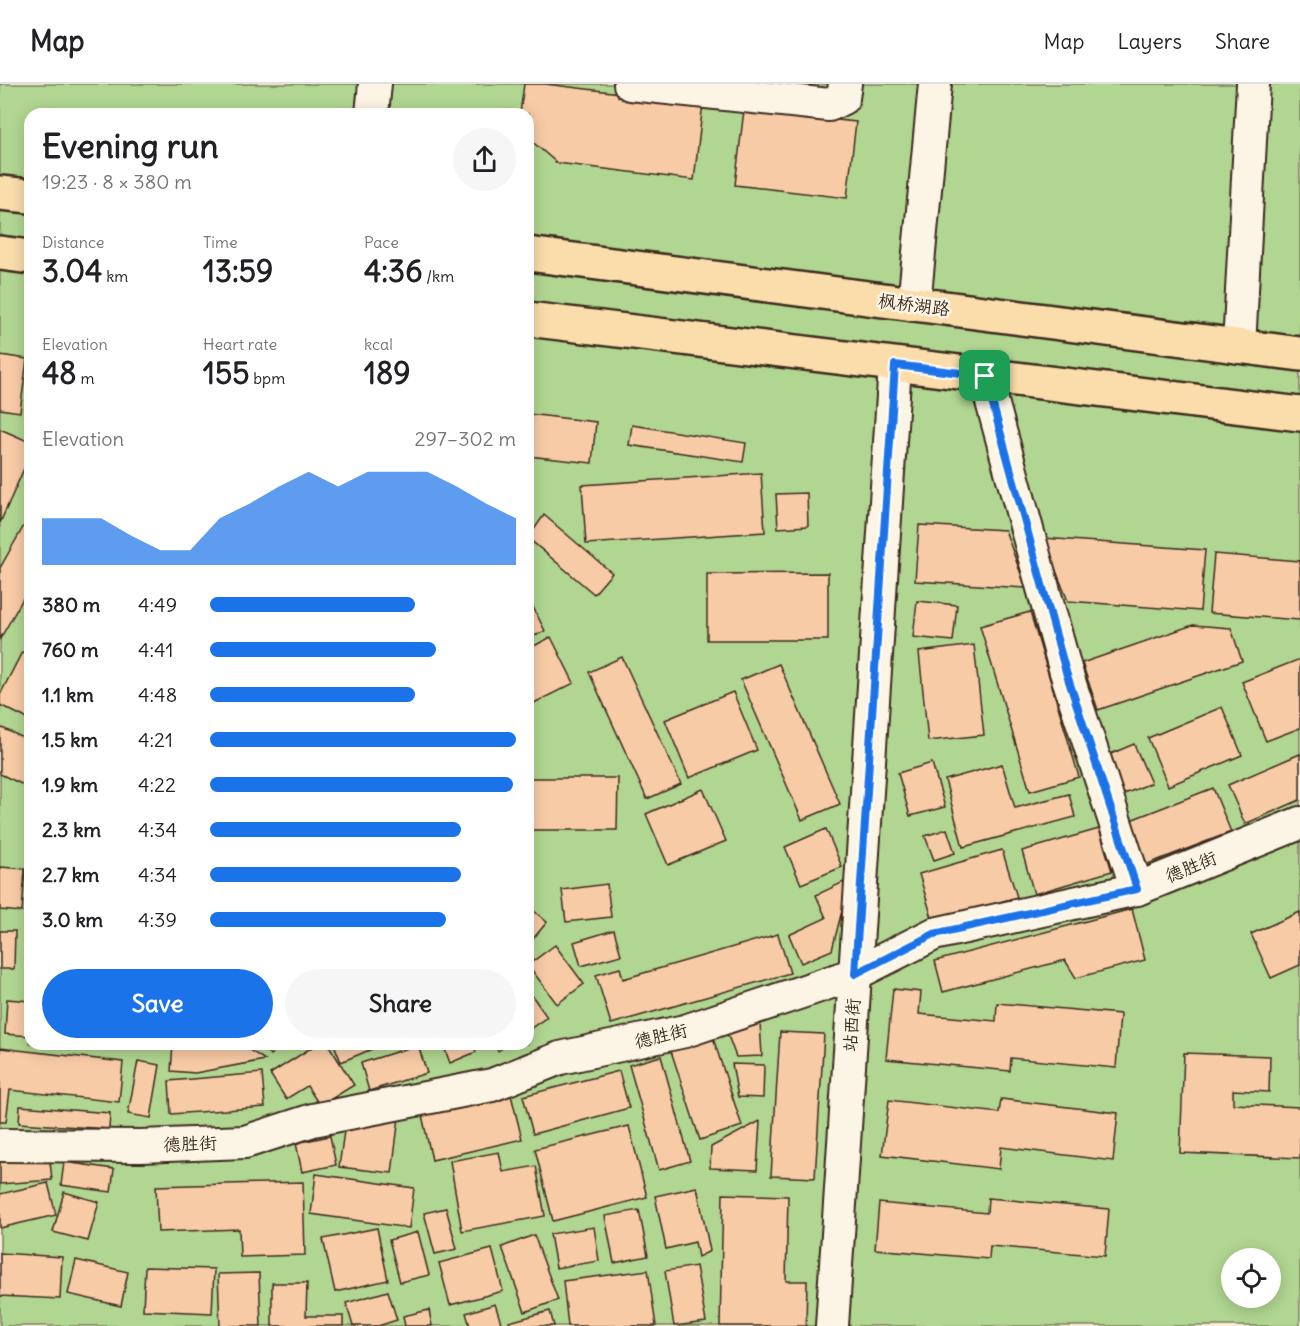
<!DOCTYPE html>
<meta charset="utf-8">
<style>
:root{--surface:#fff;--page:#f6f6f6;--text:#202124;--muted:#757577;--line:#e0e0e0;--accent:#1a73e8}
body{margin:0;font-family:Delius,"LXGW WenKai TC",sans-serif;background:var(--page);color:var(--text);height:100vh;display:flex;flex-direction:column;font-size:22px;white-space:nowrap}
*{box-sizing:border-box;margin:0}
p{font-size:20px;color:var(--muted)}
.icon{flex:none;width:33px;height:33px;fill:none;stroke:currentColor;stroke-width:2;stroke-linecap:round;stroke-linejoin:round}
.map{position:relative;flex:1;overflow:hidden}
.drawer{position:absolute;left:24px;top:24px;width:510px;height:942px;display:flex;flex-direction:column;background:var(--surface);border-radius:18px;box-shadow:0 3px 15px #0003}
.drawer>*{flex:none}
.controls{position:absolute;left:1221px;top:1164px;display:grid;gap:12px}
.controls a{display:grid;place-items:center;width:60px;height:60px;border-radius:50%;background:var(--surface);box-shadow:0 3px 15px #0003;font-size:30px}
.pin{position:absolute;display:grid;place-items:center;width:51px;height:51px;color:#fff;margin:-26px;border-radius:12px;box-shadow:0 3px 9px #0006}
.round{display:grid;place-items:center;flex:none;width:63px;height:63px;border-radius:32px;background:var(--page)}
.summary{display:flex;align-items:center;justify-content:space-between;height:102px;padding:0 18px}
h1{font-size:33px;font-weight:700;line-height:45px}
.stats{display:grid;grid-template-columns:repeat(3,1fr);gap:9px;height:102px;padding:6px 18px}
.stats div{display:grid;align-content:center}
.stats b{font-size:30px;font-weight:700}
.stats small{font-size:16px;font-weight:400}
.stats p{font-size:16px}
.chart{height:168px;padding:12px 18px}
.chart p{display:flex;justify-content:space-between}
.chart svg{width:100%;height:108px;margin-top:6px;fill:var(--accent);opacity:.7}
.action{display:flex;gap:12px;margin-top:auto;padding:12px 18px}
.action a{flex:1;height:69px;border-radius:36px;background:var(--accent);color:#fff;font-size:24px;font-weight:700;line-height:69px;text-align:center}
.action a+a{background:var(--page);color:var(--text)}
ul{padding:0 18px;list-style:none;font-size:20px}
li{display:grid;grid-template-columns:96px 72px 1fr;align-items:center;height:45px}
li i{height:15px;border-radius:8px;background:var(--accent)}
header{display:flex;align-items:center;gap:36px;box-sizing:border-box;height:84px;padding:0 30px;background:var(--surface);border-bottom:2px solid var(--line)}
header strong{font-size:28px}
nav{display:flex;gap:33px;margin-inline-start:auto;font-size:21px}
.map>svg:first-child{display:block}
.green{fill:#b1d691;stroke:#768058;stroke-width:1.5;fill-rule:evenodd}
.building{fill:#f8cba7;stroke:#3b2a1e;stroke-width:1.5}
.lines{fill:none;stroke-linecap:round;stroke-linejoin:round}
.minor-casing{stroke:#3b2a1e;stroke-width:36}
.major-casing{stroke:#3b2a1e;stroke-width:38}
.minor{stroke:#fcf5e5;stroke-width:32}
.major{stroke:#faddab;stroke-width:33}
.route-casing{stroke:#fff;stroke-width:12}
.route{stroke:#1a73e8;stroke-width:8}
.labels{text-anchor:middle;stroke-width:5;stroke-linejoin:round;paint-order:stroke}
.street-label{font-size:18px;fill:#3b2a1e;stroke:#fcf5e5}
</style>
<header>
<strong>Map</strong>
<nav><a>Map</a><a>Layers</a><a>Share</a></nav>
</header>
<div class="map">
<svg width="1300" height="1242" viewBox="0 0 1300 1242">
<rect width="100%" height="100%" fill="#fbedd9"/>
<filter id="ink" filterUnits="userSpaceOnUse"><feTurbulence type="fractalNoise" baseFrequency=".0167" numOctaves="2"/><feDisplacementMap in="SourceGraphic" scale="12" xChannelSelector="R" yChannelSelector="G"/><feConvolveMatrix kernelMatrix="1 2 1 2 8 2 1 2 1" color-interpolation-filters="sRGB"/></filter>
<g filter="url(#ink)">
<path class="green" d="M0 0H1300V1242H0ZM30 30H528V960H30ZM1232 1174H1270V1214H1232Z"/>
<g class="building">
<path d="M524 0H545L703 19 694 96 557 79 528 54V30H520Z"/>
<path d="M744 26 856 38 847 114 735 101Z"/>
<path d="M0 271 27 275 20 328 0 325Z"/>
<path d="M528 330 596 338 592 379 528 372Z"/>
<path d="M632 341 746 359 743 378 629 361Z"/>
<path d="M0 345 30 358V371L0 439Z"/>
<path d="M761 389 765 448 586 460 582 401Z"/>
<path d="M807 409 808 442 778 444 776 410Z"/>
<path d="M30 431V502L0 555V484Z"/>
<path d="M544 431 612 489 594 510 528 454Z"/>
<path d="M919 441 1005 446 1026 504 915 497Z"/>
<path d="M1043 454 1205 466 1200 527 1068 517Z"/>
<path d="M1214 470 1300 477V536L1209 529Z"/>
<path d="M828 489V556H707V490Z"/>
<path d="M528 513 545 547 528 555Z"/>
<path d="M917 517 957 521 953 557 913 553Z"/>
<path d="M1030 528 1079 693 1030 707 980 542Z"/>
<path d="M1193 541 1231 544 1242 577 1098 626 1082 579Z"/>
<path d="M551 553 574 599 528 622V565Z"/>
<path d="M974 561 984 651 928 657 919 568Z"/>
<path d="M22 568 30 572V636L0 621V611Z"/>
<path d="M622 573 681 700 647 715 589 588Z"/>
<path d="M1300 575V644L1266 657 1242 598Z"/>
<path d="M779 580 840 720 802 736 741 596Z"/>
<path d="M733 608 757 666 689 694 665 636Z"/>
<path d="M1222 623 1242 671 1168 702 1148 654Z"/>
<path d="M0 643 30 657V704L0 690Z"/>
<path d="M1134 660 1151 699 1122 711 1106 672Z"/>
<path d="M1300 670V716L1245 740 1228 701Z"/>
<path d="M932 679 945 723 910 732 898 689Z"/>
<path d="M1002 680 1015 724 1069 710 1075 733 963 763 945 696Z"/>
<path d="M528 694H618L617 746H528Z"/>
<path d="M1213 704 1231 748 1135 785 1118 741Z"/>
<path d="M703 705 726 757 668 781 646 730Z"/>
<path d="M826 745 842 783 801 800 785 763Z"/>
<path d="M947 745 955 769 934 776 925 752Z"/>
<path d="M1099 745 1112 787 1034 810 1022 767Z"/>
<path d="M1002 766 1017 813 933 837 919 790Z"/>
<path d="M0 783 25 785 22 828 0 826Z"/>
<path d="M850 795 832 866 801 879 789 851 826 834 816 811Z"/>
<path d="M607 800 611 833 566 838 562 806Z"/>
<path d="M528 822 547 838 528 861Z"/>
<path d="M1132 825 1145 876 1076 894 1065 876 943 908 935 877Z"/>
<path d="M1300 828V881L1271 894 1251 850Z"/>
<path d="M614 846 621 871 581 882 574 858Z"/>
<path d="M0 847H15L14 885H0Z"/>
<path d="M778 850 790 889 611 940 596 891 620 884 623 895Z"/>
<path d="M555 861 584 900 557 920 528 881Z"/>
<path d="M893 905 921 908 919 930 996 937 997 919 1120 930 1116 984 1011 974 1010 987 886 975Z"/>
<path d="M528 906 547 933 528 946Z"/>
<path d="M7 915 30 917V952L5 950Z"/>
<path d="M760 938 762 972 736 973 727 949Z"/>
<path d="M780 948 824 950 815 1094 771 1092Z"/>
<path d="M713 954 742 1042 700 1056 671 967Z"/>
<path d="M113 960H147V962Z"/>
<path d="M173 960H240L265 976 195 989 171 987Z"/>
<path d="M256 960H279L271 971Z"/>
<path d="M317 960H328L354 1001 320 1022 307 1002 286 1015 270 990Z"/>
<path d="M334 960H384L341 978Z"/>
<path d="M443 960H473L476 968 450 979Z"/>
<path d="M493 960H508L498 967Z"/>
<path d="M418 961 427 989 369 1007 361 979Z"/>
<path d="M0 964 123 978 119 1018 10 1006 6 1038H0Z"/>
<path d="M1184 969 1270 972 1269 1008 1233 1006V1020L1300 1023V1074L1180 1069Z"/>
<path d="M661 972 690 1077 659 1086 629 981Z"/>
<path d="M138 977 160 981 151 1034 128 1030Z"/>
<path d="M732 980 764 981 763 1014 738 1013Z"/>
<path d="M619 987 629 1024 533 1050 523 1012Z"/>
<path d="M262 989 265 1023 171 1030 169 997Z"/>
<path d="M511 1011 522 1055 432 1076 422 1031Z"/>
<path d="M1001 1015 1118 1029 1113 1077 1001 1063 999 1085 882 1071 889 1016 999 1029Z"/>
<path d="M20 1022 110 1029 109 1045 19 1039Z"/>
<path d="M399 1033 392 1089 339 1083 345 1040Z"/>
<path d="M760 1037 757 1086 710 1084 711 1063Z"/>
<path d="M629 1042 647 1113 553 1137 535 1065Z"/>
<path d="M330 1052 336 1081 302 1088 296 1059Z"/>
<path d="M49 1068 52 1096 0 1100V1072Z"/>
<path d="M499 1068 503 1088 536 1082 545 1132 462 1147 450 1077Z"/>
<path d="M64 1078 114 1085 111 1108 61 1101Z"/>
<path d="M316 1090 414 1104 409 1144 311 1130Z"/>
<path d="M303 1098 305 1171 240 1173 239 1145 158 1148 156 1102Z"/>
<path d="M48 1099 56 1131 0 1144V1110Z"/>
<path d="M697 1103 710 1167 698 1173 695 1158 666 1165 655 1112Z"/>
<path d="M64 1108 99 1118 88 1157 53 1148Z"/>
<path d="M723 1110 788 1112 786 1197H807L806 1242H720Z"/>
<path d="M988 1114 1109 1125 1105 1172 990 1162 989 1175 875 1165 879 1119 987 1129Z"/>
<path d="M446 1124 457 1165 435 1170 424 1129Z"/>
<path d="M639 1126 648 1172 614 1179 605 1132Z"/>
<path d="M594 1143 599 1177 556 1184 550 1150Z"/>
<path d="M377 1144 388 1196 335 1208 323 1155Z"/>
<path d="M418 1148 429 1191 400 1198 389 1156Z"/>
<path d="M534 1151 558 1216 525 1228 502 1163Z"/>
<path d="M492 1165 503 1207 450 1221 439 1179Z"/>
<path d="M0 1169 62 1173 60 1215 0 1212Z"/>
<path d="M76 1176 128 1188 121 1222 68 1210Z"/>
<path d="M696 1182 706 1238 674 1242 665 1187Z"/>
<path d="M145 1183 214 1185 212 1229 143 1226Z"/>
<path d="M648 1186 656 1242H568L563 1197Z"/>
<path d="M259 1189 261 1242H220L218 1190Z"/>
<path d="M272 1199H307L306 1232H343V1242H272Z"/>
<path d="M388 1207 397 1236 378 1242H353L346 1219Z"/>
<path d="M495 1220 502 1242H470L466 1229Z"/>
<path d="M429 1226 432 1242H405L403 1232Z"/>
<path d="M550 1227 554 1242H510L509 1238Z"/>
</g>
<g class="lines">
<defs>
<g id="minor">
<path d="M630 0 829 21 843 14 845 0"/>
<path d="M372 30 375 0"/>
<path d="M914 221 935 0"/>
<path d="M1239 263 1253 0"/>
<path d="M985 292 1066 588 1137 805"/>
<path d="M0 1061 141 1062 245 1058 313 1036 492 1001 560 974 685 947 855 890 934 850 1137 805 1300 739"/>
<path d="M832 1242 895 281"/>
</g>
<g id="major">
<path d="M0 109 30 112"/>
<path d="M0 169 30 173"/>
<path d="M528 170 1300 270"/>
<path d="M528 235 1300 330"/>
</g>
</defs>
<use href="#minor" class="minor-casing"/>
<use href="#major" class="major-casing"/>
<use href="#minor" class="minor"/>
<use href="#major" class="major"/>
</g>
</g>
<g class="lines" filter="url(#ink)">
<defs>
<path id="route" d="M895 281 985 292 1066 588 1137 805 934 850 855 890Z"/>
</defs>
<use href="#route" class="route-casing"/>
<use href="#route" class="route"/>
</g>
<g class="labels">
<g class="street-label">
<text transform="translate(914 221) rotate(7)" y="6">枫桥湖路</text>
<text transform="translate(1191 783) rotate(-22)" y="6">德胜街</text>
<text transform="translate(852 941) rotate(-86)" y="6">站西街</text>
<text transform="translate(661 952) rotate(-13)" y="6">德胜街</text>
<text transform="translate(190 1060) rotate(-2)" y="6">德胜街</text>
</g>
</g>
</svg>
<div class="controls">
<a><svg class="icon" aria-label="locate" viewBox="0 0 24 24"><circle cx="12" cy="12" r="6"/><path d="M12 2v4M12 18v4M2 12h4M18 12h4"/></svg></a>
</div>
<div class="pin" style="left:985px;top:292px;background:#1e9e55"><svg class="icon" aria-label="arrive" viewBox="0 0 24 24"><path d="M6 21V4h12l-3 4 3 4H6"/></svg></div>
<section class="drawer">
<div class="summary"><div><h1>Evening run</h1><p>19:23 · 8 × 380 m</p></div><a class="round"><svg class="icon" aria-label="share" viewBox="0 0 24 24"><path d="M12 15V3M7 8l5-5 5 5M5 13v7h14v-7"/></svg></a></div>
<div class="stats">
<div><p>Distance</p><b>3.04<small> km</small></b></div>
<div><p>Time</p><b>13:59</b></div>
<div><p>Pace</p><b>4:36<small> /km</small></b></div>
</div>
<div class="stats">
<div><p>Elevation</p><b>48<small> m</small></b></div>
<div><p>Heart rate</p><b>155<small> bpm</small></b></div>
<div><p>kcal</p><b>189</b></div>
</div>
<div class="chart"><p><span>Elevation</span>297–302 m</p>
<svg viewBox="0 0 160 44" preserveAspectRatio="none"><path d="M0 44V25L10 25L20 25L30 32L40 38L50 38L60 25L70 19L80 12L90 6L100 12L110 6L120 6L130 6L140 12L150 19L160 25V44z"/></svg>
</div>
<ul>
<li><b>380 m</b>4:49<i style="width:67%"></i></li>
<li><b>760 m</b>4:41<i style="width:74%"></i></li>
<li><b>1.1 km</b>4:48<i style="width:67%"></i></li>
<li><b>1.5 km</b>4:21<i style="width:100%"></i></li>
<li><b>1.9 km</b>4:22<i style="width:99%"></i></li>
<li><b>2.3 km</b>4:34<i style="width:82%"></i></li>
<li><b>2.7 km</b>4:34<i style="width:82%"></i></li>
<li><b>3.0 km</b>4:39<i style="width:77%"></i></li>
</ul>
<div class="action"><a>Save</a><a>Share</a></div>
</section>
</div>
